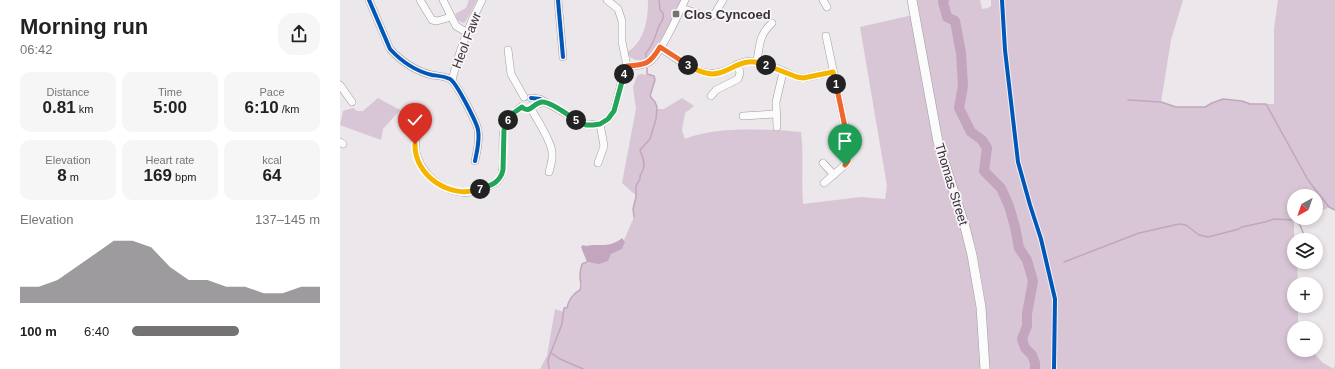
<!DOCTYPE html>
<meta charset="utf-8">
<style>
:root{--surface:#fff;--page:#f6f6f6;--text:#222;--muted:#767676;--accent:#757274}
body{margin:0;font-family:Arial,sans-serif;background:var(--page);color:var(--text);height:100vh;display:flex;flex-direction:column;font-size:15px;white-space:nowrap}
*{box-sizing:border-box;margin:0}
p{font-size:13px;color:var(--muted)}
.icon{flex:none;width:22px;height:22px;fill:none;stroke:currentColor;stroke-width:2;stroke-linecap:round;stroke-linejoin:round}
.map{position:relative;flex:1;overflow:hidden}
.side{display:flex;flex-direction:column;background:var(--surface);width:340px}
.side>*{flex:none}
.needle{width:26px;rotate:220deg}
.controls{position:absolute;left:947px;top:189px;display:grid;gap:8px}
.controls a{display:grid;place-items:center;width:36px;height:36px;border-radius:50%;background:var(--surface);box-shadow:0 2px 6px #0003;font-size:20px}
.pin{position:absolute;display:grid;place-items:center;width:34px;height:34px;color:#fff;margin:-41px -17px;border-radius:50% 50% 50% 0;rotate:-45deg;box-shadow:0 0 4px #0007}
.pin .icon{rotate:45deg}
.km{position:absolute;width:20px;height:20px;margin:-10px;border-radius:50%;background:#222;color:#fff;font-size:11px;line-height:20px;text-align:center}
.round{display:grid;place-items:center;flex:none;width:42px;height:42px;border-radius:16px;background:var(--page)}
.head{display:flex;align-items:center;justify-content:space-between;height:68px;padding:0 20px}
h1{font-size:22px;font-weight:700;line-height:30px}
.figures{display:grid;grid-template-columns:repeat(3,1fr);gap:6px;height:68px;padding:4px 20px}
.figures div{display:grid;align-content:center;border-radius:10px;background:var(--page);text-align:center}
.figures b{font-size:17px;font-weight:700}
.figures small{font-size:11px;font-weight:400}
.figures p{font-size:11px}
.chart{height:112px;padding:8px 20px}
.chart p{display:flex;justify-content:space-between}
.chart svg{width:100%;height:72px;margin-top:4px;fill:var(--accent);opacity:.7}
ul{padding:0 20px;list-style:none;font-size:13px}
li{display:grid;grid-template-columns:64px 48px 1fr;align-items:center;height:30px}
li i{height:10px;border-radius:5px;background:var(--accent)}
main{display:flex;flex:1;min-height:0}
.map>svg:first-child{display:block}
.green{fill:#d8c5d5}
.water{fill:#c3a6be}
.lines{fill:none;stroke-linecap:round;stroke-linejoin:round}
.stream{stroke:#c3a6be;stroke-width:1.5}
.river{stroke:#c3a6be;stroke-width:10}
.minor-casing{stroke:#9f9c9e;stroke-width:8}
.major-casing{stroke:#9f9c9e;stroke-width:10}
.minor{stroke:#fcfbfc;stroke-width:7}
.major{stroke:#fcfbfc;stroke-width:9}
.cycleway-casing{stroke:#f9f4f8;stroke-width:6}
.cycleway{stroke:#0057b8;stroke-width:4}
.split-1-casing{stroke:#fff;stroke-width:8}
.split-2-casing{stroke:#fff;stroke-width:8}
.split-3-casing{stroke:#fff;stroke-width:8}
.split-4-casing{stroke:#fff;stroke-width:8}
.split-5-casing{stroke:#fff;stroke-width:8}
.split-6-casing{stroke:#fff;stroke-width:8}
.split-7-casing{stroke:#fff;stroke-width:8}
.split-8-casing{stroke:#fff;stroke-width:8}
.split-1{stroke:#f0652b;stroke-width:5}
.split-2{stroke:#f5b400;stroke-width:5}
.split-3{stroke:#f5b400;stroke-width:5}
.split-4{stroke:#f0652b;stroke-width:5}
.split-5{stroke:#22a559;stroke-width:5}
.split-6{stroke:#22a559;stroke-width:5}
.split-7{stroke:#22a559;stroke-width:5}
.split-8{stroke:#f5b400;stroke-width:5}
.poi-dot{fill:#757274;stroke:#f9f4f8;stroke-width:1.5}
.labels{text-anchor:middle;stroke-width:3.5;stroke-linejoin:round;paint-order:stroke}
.poi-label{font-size:13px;font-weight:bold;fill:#363335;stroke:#f9f4f8;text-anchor:start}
.street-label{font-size:13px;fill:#363335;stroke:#f9f4f8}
</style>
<main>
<section class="side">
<div class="head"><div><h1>Morning run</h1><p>06:42</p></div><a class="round"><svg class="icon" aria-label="share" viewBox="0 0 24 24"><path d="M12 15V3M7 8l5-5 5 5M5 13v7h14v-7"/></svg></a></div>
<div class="figures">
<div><p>Distance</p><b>0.81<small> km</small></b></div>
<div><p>Time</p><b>5:00</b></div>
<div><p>Pace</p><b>6:10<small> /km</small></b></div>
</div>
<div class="figures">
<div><p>Elevation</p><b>8<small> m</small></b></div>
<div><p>Heart rate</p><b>169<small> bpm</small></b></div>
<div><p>kcal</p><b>64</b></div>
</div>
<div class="chart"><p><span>Elevation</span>137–145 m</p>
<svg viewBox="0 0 160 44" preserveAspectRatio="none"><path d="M0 44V34L10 34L20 30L30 22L40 14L50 6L60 6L70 10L80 22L90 30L100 30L110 34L120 34L130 38L140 38L150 34L160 34V44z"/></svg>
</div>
<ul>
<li><b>100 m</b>6:40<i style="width:57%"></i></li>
</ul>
</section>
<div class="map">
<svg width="995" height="369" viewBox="0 0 995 369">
<rect width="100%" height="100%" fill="#ebe7ea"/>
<g class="green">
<path d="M129 0H137L126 21 124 23C118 22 117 19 115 14L126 8Z"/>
<path d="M308 0H343C336 14 328 27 320 41 317 46 314 53 310 56 302 64 292 60 286 53 305 42 308 20 308 0Z"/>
<path d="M577 0H640L642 9 648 8 651 6V0H843L831 40 821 102 836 107H865L872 103 883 99 902 101 910 104H934V29L938 0H995V210L989 207 976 214V196H954V218H962L954 220V262H957L958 284H954V306L958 307V328H954V350H971L983 363 994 369 995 364V369H649L645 301 636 249 625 212 612 172 599 125 605 157 628 226 648 369H200L207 356 215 309 224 312V308L227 307C228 300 234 293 240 290L242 286 240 276 242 264 247 262 249 263 269 258 271 254 285 242 284 240 294 217 293 209 296 195 292 192 282 183 296 109 293 87 297 76 300 74 314 76 315 80 310 96 315 102 317 109H324L342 98 354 106 345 113 342 130 345 139C375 126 428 129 461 132 464 156 461 180 463 204L521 197 545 199 547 186 520 27 577 14 595 105Z"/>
<path d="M38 98 60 110 43 129 41 140 0 125 3 111 13 108 17 111H23Z"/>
</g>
<path class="water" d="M282 238 285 242 282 249 271 254 268 261 259 264 247 262 241 247 243 245 246 246C259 243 269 249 282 238Z"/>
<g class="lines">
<g class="stream">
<path d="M306 59V53C314 45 315 35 319 26 322 21 324 19 323 13L320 10 319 0"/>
<path d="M788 100 821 102 836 107H865L872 103 883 99 902 101 910 104H926L968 180 989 207 995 210"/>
<path d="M294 217 293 209 296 197V186L300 179C299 175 301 174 303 170 306 163 302 156 300 150L310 139 316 119 317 107 315 102 310 96 315 80 314 76 307 74V68"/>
<path d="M724 262 799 233 839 224 846 225 859 235 868 237 899 229 902 227 925 222 934 219 954 220 960 225 966 240"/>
<path d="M211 353 220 359 243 369"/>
<path d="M209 369 208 360 222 324 224 308H227C228 300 234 293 240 290 242 285 240 281 240 275 240 272 241 268 242 264L247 262"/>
</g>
<path class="river" d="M604 0 603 2 607 17 615 21 621 53 623 86 619 108 631 132 642 140 647 148 644 171 661 188 669 206 675 227 679 248 687 260 693 281 687 314V326L682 339 685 348 692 355 695 363V369"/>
<defs>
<g id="minor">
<path d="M29 0 50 49C62 62 75 71 92 75 98 76 104 76 110 79 116 82 137 123 138 130 140 140 137 151 135 161"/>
<path d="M80 0 92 20 97 21 111 17"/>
<path d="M103 0 116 26 126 32"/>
<path d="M218 0 223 57"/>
<path d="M267 0 278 9 282 21V42L287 66"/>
<path d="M483 0 487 7"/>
<path d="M341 8 369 17 374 15 383 0"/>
<path d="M320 47C338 60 362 80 384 71 393 67 404 60 413 61 427 62 444 72 457 77L463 78 493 72"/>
<path d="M168 50 171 74 184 97"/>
<path d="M417 61C420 44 419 35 432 23"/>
<path d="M287 66C294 66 302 66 309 62 320 56 339 13 345 0"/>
<path d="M112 80C119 51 128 26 142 0"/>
<path d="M0 85 12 102"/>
<path d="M371 96 376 90 398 79 400 73 398 64"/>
<path d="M191 98 200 99 246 125 260 124 268 119 274 111 283 76 287 66"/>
<path d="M194 105 205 102"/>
<path d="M191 109C197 119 211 141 212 152 213 159 211 165 209 172"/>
<path d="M403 116 436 114"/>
<path d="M437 127 436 102 443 72"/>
<path d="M76 137C74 150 77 161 85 171 94 184 114 195 130 192 135 192 140 189 144 188 151 185 158 183 161 176 163 171 163 166 163 161 163 135 159 124 181 107"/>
<path d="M0 142 3 144"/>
<path d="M258 163 264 146 260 124"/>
<path d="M483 163 494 175"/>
<path d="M484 183 505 165 508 161 510 151 486 36"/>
</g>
<path id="major" d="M572 0 598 142 625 227 632 255 641 307 645 369"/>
</defs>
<use href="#minor" class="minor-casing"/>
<use href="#major" class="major-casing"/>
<use href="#minor" class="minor"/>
<use href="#major" class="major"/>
<defs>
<g id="cycleway">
<path d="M29 0 50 49C62 62 75 71 92 75 98 76 104 76 110 79 116 82 137 123 138 130 140 140 137 151 135 161"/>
<path d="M218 0 223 57"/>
<path d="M662 0 665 50 678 162 690 205 701 239 715 299 714 369"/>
<path d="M320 47C338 60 362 80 384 71 393 67 404 60 413 61 427 62 444 72 457 77L463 78 493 72"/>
<path d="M191 98 200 99 246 125 260 124 268 119 274 111 283 76 287 66"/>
</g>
</defs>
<use href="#cycleway" class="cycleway-casing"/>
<use href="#cycleway" class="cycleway"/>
</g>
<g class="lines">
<defs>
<path id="split-1" d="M496 84 510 151 508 161 505 165"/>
<path id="split-2" d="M426 65 457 77 463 78 493 72 496 84"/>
<path id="split-3" d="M348 65C353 68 360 72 366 73 387 79 399 53 426 65"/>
<path id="split-4" d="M284 74 287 66C306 65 310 64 320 47L348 65"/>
<path id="split-5" d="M236 120 246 125H253L260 124 268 119 274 111 284 74"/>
<path id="split-6" d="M168 120 172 114 182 107C190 115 193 102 203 102 211 102 228 115 236 120"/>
<path id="split-7" d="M140 189C151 185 160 183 163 170L164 130 168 120"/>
<path id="split-8" d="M75 144C74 176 111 200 140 189"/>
</defs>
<use href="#split-1" class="split-1-casing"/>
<use href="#split-2" class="split-2-casing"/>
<use href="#split-3" class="split-3-casing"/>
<use href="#split-4" class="split-4-casing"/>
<use href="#split-5" class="split-5-casing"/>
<use href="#split-6" class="split-6-casing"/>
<use href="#split-7" class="split-7-casing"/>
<use href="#split-8" class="split-8-casing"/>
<use href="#split-1" class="split-1"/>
<use href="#split-2" class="split-2"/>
<use href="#split-3" class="split-3"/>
<use href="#split-4" class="split-4"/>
<use href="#split-5" class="split-5"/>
<use href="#split-6" class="split-6"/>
<use href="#split-7" class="split-7"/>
<use href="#split-8" class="split-8"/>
</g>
<rect class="poi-dot" x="332" y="10" width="8" height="8" rx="2"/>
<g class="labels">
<g class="poi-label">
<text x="344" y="19">Clos Cyncoed</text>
</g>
<g class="street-label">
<text transform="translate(126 40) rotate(-69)" y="5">Heol Fawr</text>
<text transform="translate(612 184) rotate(73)" y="5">Thomas Street</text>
</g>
</g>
</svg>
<div class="controls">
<a><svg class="needle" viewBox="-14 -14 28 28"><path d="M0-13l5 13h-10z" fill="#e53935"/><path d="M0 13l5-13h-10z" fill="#767676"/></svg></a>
<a><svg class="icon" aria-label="layers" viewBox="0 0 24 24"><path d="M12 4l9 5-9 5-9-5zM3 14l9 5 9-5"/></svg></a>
<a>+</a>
<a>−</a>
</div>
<div class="pin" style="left:505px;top:165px;background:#1e9e55"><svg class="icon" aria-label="arrive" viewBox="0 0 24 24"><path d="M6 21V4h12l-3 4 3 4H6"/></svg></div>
<div class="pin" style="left:75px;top:144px;background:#d93025"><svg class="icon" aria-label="check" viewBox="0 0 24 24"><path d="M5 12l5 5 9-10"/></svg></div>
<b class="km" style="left:496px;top:84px">1</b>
<b class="km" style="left:426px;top:65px">2</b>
<b class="km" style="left:348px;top:65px">3</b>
<b class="km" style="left:284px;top:74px">4</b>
<b class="km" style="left:236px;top:120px">5</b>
<b class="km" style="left:168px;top:120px">6</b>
<b class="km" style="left:140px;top:189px">7</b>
</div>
</main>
